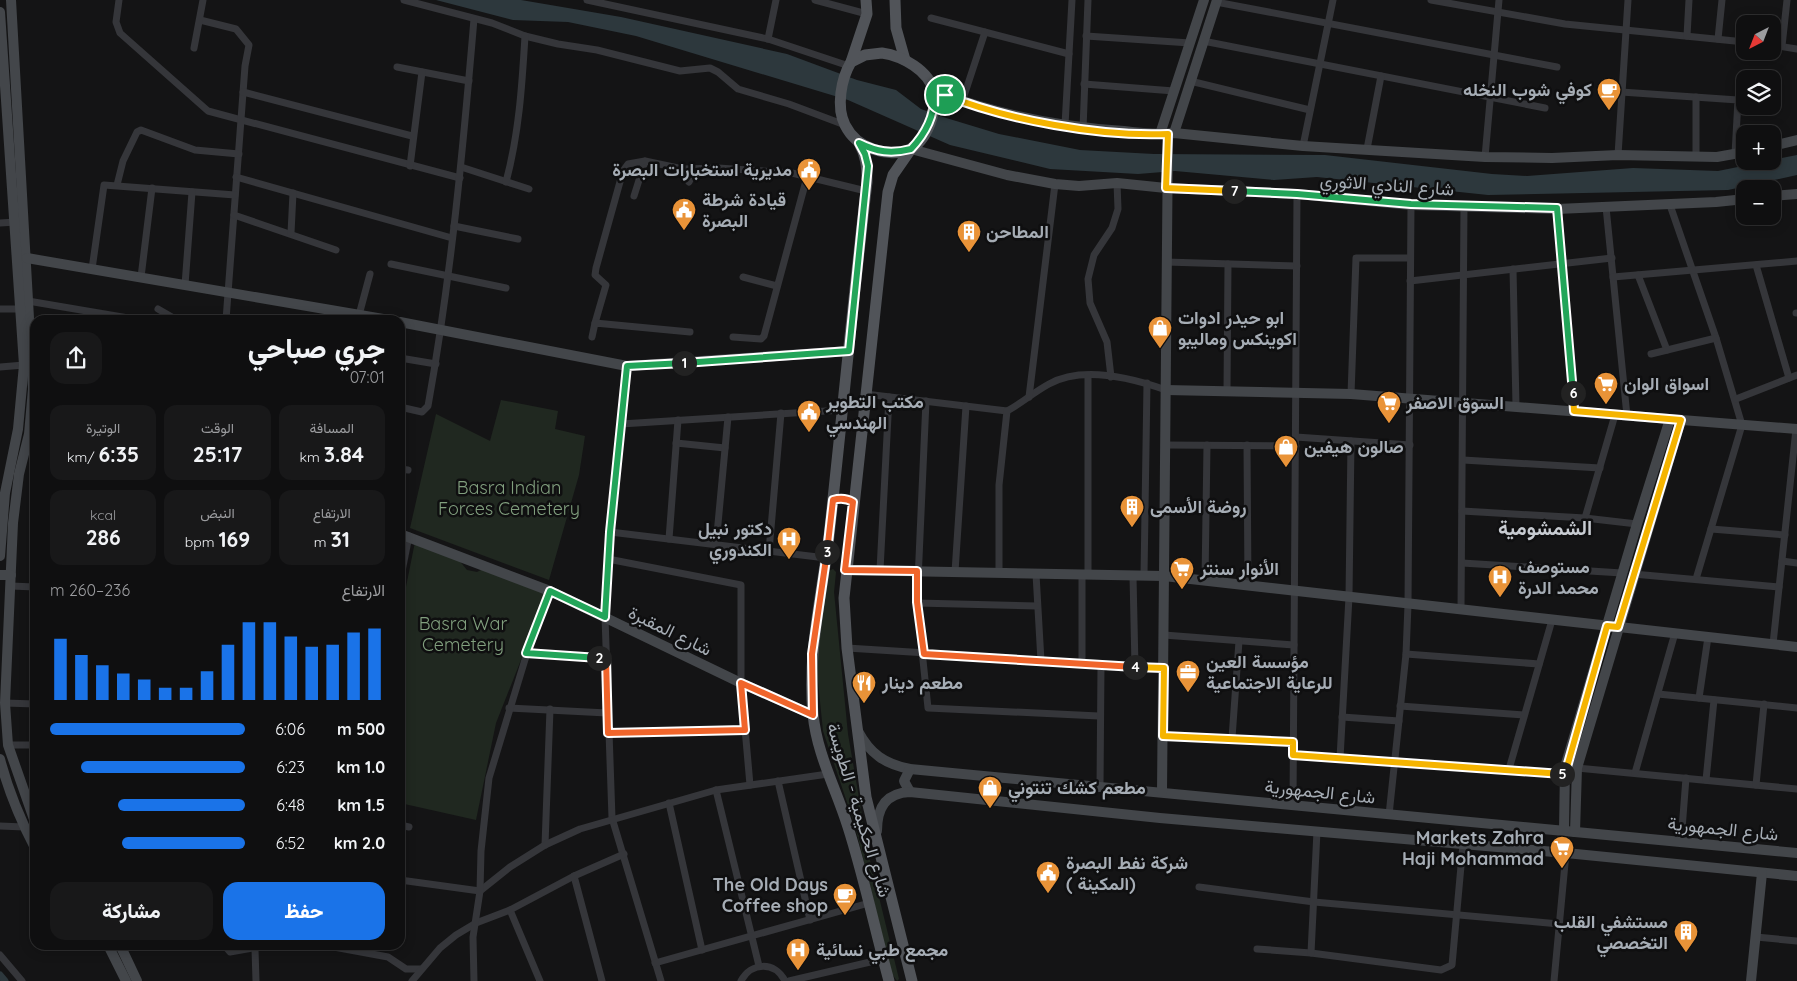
<!DOCTYPE html>
<html lang="ar">
<meta charset="utf-8">
<style>
:root{--surface:#0f0f10;--page:#181819;--text:#f1f3f6;--muted:#9b9c9f;--line:#2f2f30;--accent:#1a73e8}
body{margin:0;font-family:Quicksand,Vazirmatn,sans-serif;background:var(--page);color:var(--text);direction:rtl;height:100vh;display:flex;flex-direction:column;font-size:19px;white-space:nowrap}
*{box-sizing:border-box;margin:0}
p{font-size:16px;color:var(--muted)}
.icon{flex:none;width:28px;height:28px;fill:none;stroke:currentColor;stroke-width:2;stroke-linecap:round;stroke-linejoin:round}
.map{position:relative;flex:1;overflow:hidden;direction:ltr}
.details{position:absolute;left:30px;top:315px;width:375px;height:635px;display:flex;flex-direction:column;background:var(--surface);border-radius:15px;box-shadow:0 2px 12px #0003,0 0 0 1px var(--line);direction:rtl}
.details>*{flex:none}
.needle{width:32px;rotate:222deg}
.tools{position:absolute;left:1736px;top:15px;display:grid;gap:10px}
.tools a{display:grid;place-items:center;width:45px;height:45px;border-radius:10px;background:var(--surface);box-shadow:0 2px 12px #0003,0 0 0 1px var(--line);font-size:25px}
.pin{position:absolute;display:grid;place-items:center;width:42px;height:42px;color:#fff;margin:-21px;border:2px solid #fff;border-radius:50%;box-shadow:0 1px 5px #0007}
.km{position:absolute;width:25px;height:25px;margin:-12px;border-radius:50%;background:#222;color:#fff;font-size:14px;line-height:25px;text-align:center}
.round{display:grid;place-items:center;flex:none;width:52px;height:52px;border-radius:15px;background:var(--page)}
.summary{display:flex;align-items:center;justify-content:space-between;height:85px;padding:0 20px}
h1{font-size:28px;font-weight:800;line-height:38px}
.metrics{display:grid;grid-template-columns:repeat(3,1fr);gap:8px;height:85px;padding:5px 20px}
.metrics div{display:grid;align-content:center;border-radius:12px;background:var(--page);text-align:center}
.metrics b{font-size:21px;font-weight:800}
.metrics small{font-size:14px;font-weight:400}
.metrics p{font-size:14px}
.chart{height:140px;padding:10px 20px}
.chart p{display:flex;justify-content:space-between}
.chart svg{width:100%;height:90px;margin-top:5px;stroke:var(--accent);stroke-width:6}
.primary-button{display:flex;gap:10px;margin-top:auto;padding:10px 20px}
.primary-button a{flex:1;height:58px;border-radius:15px;background:var(--accent);color:#fff;font-size:20px;font-weight:800;line-height:58px;text-align:center}
.primary-button a+a{background:var(--page);color:var(--text)}
ul{padding:0 20px;list-style:none;font-size:16px}
li{display:grid;grid-template-columns:80px 60px 1fr;align-items:center;height:38px}
li i{height:12px;border-radius:6px;background:var(--accent)}
.map>svg:first-child{display:block}
.green{fill:#202820}
.water{fill:#2d383d}
.lines{fill:none;stroke-linecap:round;stroke-linejoin:round}
.canal{stroke:#2d383d;stroke-width:7}
.street{stroke:#35363a;stroke-width:7}
.secondary{stroke:#43464a;stroke-width:10}
.primary{stroke:#515459;stroke-width:11}
.split-1-casing{stroke:#fff;stroke-width:10}
.split-2-casing{stroke:#fff;stroke-width:10}
.split-3-casing{stroke:#fff;stroke-width:10}
.split-4-casing{stroke:#fff;stroke-width:10}
.split-5-casing{stroke:#fff;stroke-width:10}
.split-6-casing{stroke:#fff;stroke-width:10}
.split-7-casing{stroke:#fff;stroke-width:10}
.split-8-casing{stroke:#fff;stroke-width:10}
.split-1{stroke:#22a559;stroke-width:6}
.split-2{stroke:#22a559;stroke-width:6}
.split-3{stroke:#f0652b;stroke-width:6}
.split-4{stroke:#f0652b;stroke-width:6}
.split-5{stroke:#f5b400;stroke-width:6}
.split-6{stroke:#f5b400;stroke-width:6}
.split-7{stroke:#22a559;stroke-width:6}
.split-8{stroke:#f5b400;stroke-width:6}
.labels{text-anchor:middle;stroke-width:5;stroke-linejoin:round;paint-order:stroke}
.poi-label{font-size:18px;font-weight:bold;fill:#a6adb5;stroke:#0f0f10;text-anchor:start}
.street-label{font-size:18px;fill:#a6adb5;stroke:#0f0f10}
.park-label{font-size:18px;fill:#819f7e;stroke:#0f0f10}
.quarter-label{font-size:20px;font-weight:bold;fill:#c7cbd1;stroke:#0f0f10}
</style>
<div class="map">
<svg width="1797" height="981" viewBox="0 0 1797 981">
<rect width="100%" height="100%" fill="#141415"/>
<g class="green">
<path d="M501 400 558 411 555 429 585 436 579 475 549 580 410 528 436 414 490 441Z"/>
<path d="M415 542 458 559 467 570 477 572 485 568 547 594 496 723 476 820 400 803V617Z"/>
<path d="M833 569 836 572 834 592 848 734 869 856 899 979 897 981 892 974 855 826 823 731 816 662 829 571Z"/>
</g>
<path class="water" d="M436 0H521L621 17 787 54 857 80 896 90 921 109 943 117 999 134 1080 150 1154 154 1325 155 1492 174 1527 176 1633 168 1718 171 1797 155V175L1728 190 1488 195 1317 177 1274 180 1175 171 1138 174 1050 169 950 145 848 100 636 36 568 22 513 20Z"/>
<g class="lines">
<path class="canal" d="M0 975 5 981"/>
<g class="street">
<path d="M119 0 116 22 120 33 208 111 460 178"/>
<path d="M404 0 492 23 525 36 558 44 597 50 680 71 710 68 718 72 738 89 789 104 845 125"/>
<path d="M587 0 768 39 849 66"/>
<path d="M815 0 867 14"/>
<path d="M1431 0 1565 24 1745 42"/>
<path d="M1216 2 1557 67"/>
<path d="M931 18 1069 54"/>
<path d="M200 20 236 29 249 45 245 66 226 320"/>
<path d="M1086 36 1190 43"/>
<path d="M1687 36 1689 0"/>
<path d="M768 39 776 0"/>
<path d="M1718 39 1722 0"/>
<path d="M1203 41 1545 108"/>
<path d="M1772 45 1797 49"/>
<path d="M1782 46 1787 0"/>
<path d="M194 48 203 0"/>
<path d="M397 67 469 81"/>
<path d="M1190 81 1310 110"/>
<path d="M1084 84 1174 91"/>
<path d="M243 92 412 136"/>
<path d="M1621 92 1738 100 1735 154"/>
<path d="M962 102 985 32"/>
<path d="M1065 125 1072 0"/>
<path d="M1083 129 1088 0"/>
<path d="M1303 146 1333 0"/>
<path d="M1367 149 1381 76"/>
<path d="M1618 155 1628 0"/>
<path d="M1485 157 1499 0"/>
<path d="M1696 157V97"/>
<path d="M410 166 422 72"/>
<path d="M461 167 529 189"/>
<path d="M236 177 452 238"/>
<path d="M506 182C519 133 522 86 525 36"/>
<path d="M689 182 695 170"/>
<path d="M117 185 123 161 137 132 141 130 195 150 239 154"/>
<path d="M634 196 645 161"/>
<path d="M1670 205 1716 338 1742 425 1696 579"/>
<path d="M1606 207 1627 416"/>
<path d="M1557 209 1575 411"/>
<path d="M234 215 336 250"/>
<path d="M0 223 16 222"/>
<path d="M454 226 518 239"/>
<path d="M291 233 293 193"/>
<path d="M1166 262 1297 266"/>
<path d="M391 264 506 288"/>
<path d="M1756 265 1789 378"/>
<path d="M92 269 104 185 235 195"/>
<path d="M1513 269 1516 406"/>
<path d="M1638 275 1667 350"/>
<path d="M141 277 152 188"/>
<path d="M743 277 777 286"/>
<path d="M1613 277 1797 261"/>
<path d="M1410 281 1612 258"/>
<path d="M185 285 192 192"/>
<path d="M28 301 140 320"/>
<path d="M0 309H20"/>
<path d="M158 309 177 320"/>
<path d="M1796 313H1797"/>
<path d="M359 315 370 274"/>
<path d="M595 323 606 285 595 275 596 268 623 171 628 164 645 161 683 169 718 168 792 173 866 191"/>
<path d="M592 337 595 323 690 332"/>
<path d="M733 337 761 339 764 336 807 177"/>
<path d="M1651 354 1716 338"/>
<path d="M400 358 436 364"/>
<path d="M627 366 610 532 605 617 612 818 661 981"/>
<path d="M0 367 24 365"/>
<path d="M1111 377 1107 342 1090 303 1088 279 1094 255 1112 228 1118 209 1117 183"/>
<path d="M1227 390 1228 264"/>
<path d="M865 394 1007 411C1022 403 1034 392 1049 384 1083 365 1132 378 1166 390"/>
<path d="M1351 394 1356 258H1410"/>
<path d="M1029 397 1055 184"/>
<path d="M1736 399 1797 375"/>
<path d="M926 401 917 603 928 708 1099 716"/>
<path d="M400 407 422 412 428 406C451 278 463 149 474 19"/>
<path d="M621 424 842 410"/>
<path d="M1296 437 1410 445"/>
<path d="M676 443 725 448"/>
<path d="M1166 445 1296 446"/>
<path d="M1247 445 1248 586"/>
<path d="M1463 460 1600 468"/>
<path d="M400 469 408 470"/>
<path d="M1462 511 1585 518 1637 524"/>
<path d="M1585 518 1615 415"/>
<path d="M1711 529 1785 535"/>
<path d="M610 532 826 558"/>
<path d="M669 539 678 420"/>
<path d="M716 545 728 417"/>
<path d="M769 551 781 413"/>
<path d="M608 559 741 585V683L750 785"/>
<path d="M1782 561 1797 563"/>
<path d="M1462 563 1622 573"/>
<path d="M880 570 889 397"/>
<path d="M955 572 966 406"/>
<path d="M999 573V485L1007 411"/>
<path d="M1036 574 1041 661"/>
<path d="M1633 574 1779 587"/>
<path d="M1082 575V664"/>
<path d="M1088 575V375"/>
<path d="M1133 576 1135 667"/>
<path d="M1144 576 1147 383"/>
<path d="M400 581 409 536"/>
<path d="M1205 581 1207 445"/>
<path d="M11 586 35 587"/>
<path d="M917 603 1037 606"/>
<path d="M1461 610 1464 206"/>
<path d="M1164 635 1294 645"/>
<path d="M1773 644 1796 429"/>
<path d="M847 648 1164 668"/>
<path d="M527 653 606 658"/>
<path d="M1406 654 1539 664"/>
<path d="M1658 694 1797 708"/>
<path d="M1699 698 1708 637"/>
<path d="M5 703 35 704"/>
<path d="M1400 706 1524 715"/>
<path d="M509 708 607 713"/>
<path d="M1342 717 1399 721"/>
<path d="M608 733 745 729"/>
<path d="M1163 736 1293 742"/>
<path d="M1232 738 1239 641"/>
<path d="M8 745H35"/>
<path d="M1293 755 1565 774"/>
<path d="M1340 758 1349 597 1351 441"/>
<path d="M1577 768 1797 789"/>
<path d="M1509 769 1552 620"/>
<path d="M1635 773 1675 633"/>
<path d="M1706 780 1714 700"/>
<path d="M778 781 810 920"/>
<path d="M1756 785 1764 704"/>
<path d="M1100 788 1101 665"/>
<path d="M716 790 759 966"/>
<path d="M669 803 702 950"/>
<path d="M1293 805 1297 194"/>
<path d="M1389 815 1406 654 1408 605 1411 205"/>
<path d="M400 825 409 827"/>
<path d="M0 826 24 827"/>
<path d="M1681 842 1686 778"/>
<path d="M545 845 550 709"/>
<path d="M574 876 602 981"/>
<path d="M400 880 480 891 510 867 545 845 580 829 716 790 828 774"/>
<path d="M1199 887 1314 902 1559 924"/>
<path d="M510 910 540 981"/>
<path d="M1756 937 1797 941"/>
<path d="M224 945 230 952 271 945"/>
<path d="M323 945 388 957 406 969H421"/>
<path d="M255 949 256 981"/>
<path d="M1257 949 1311 953 1441 970 1452 965 1463 844"/>
<path d="M1311 953 1317 831"/>
<path d="M0 955 22 981"/>
<path d="M655 963 869 903"/>
<path d="M412 981 440 948 456 935 476 923 510 910 574 876 624 854"/>
<path d="M474 981 473 937 480 891 481 851 489 778 527 653 550 591"/>
<path d="M741 981C751 962 775 961 785 981"/>
<path d="M789 981 883 959"/>
<path d="M1554 981 1566 853"/>
</g>
<g class="secondary">
<path d="M11 0 33 389 29 434 19 474 13 523 5 703 8 745 35 822"/>
<path d="M0 12 24 365 18 429 5 493 0 556"/>
<path d="M934 91C995 114 1059 127 1124 131 1140 133 1157 135 1174 133L1303 146 1485 157 1552 158 1618 155 1717 157 1745 152"/>
<path d="M1174 133 1217 0"/>
<path d="M1160 134 1204 0"/>
<path d="M1772 146 1797 140"/>
<path d="M911 149 1007 175 1055 184 1079 186 1117 183 1166 188 1297 194 1411 205 1557 209 1716 202 1745 199"/>
<path d="M1772 196 1797 194"/>
<path d="M27 258 389 320"/>
<path d="M400 322 627 366 849 351"/>
<path d="M1166 390 1351 394 1797 429"/>
<path d="M400 534 550 591 741 683 813 715"/>
<path d="M845 570 1164 576 1797 647"/>
<path d="M0 575H11"/>
<path d="M858 731C870 754 885 764 910 769L1797 853"/>
<path d="M0 759C8 790 20 819 35 848"/>
<path d="M910 792 904 781 910 769"/>
<path d="M1162 792 1168 134"/>
<path d="M877 831C877 809 885 793 910 792L1160 818 1566 853 1797 876"/>
<path d="M1564 831 1565 767 1637 524 1670 419"/>
<path d="M1575 832 1577 768 1681 420"/>
<path d="M108 945 126 981"/>
<path d="M120 945 137 981"/>
<path d="M1751 981 1762 873"/>
</g>
<g class="primary">
<path d="M895 0 896 28 905 60"/>
<path d="M882 53C902 56 929 70 934 92 938 109 927 141 910 149 899 155 884 153 873 149 861 145 851 137 845 125 836 107 841 79 851 62L865 55Z"/>
<path d="M851 62 867 14 866 0"/>
<path d="M859 143C866 156 867 166 867 182 853 300 842 418 829 536 822 595 807 654 813 714 817 755 836 788 848 827 864 877 875 930 889 981"/>
<path d="M911 149 893 175 888 192 844 598 847 648 866 797 912 981"/>
</g>
</g>
<g class="lines">
<defs>
<path id="split-1" d="M684 363 849 351 868 166 865 154 859 143C877 152 891 154 911 149 927 132 936 114 934 91L945 95"/>
<path id="split-2" d="M599 658 526 653 550 591 605 617 610 532 627 366 684 363"/>
<path id="split-3" d="M599 658H606L608 733 745 730 741 683 813 715 812 654 827 552"/>
<path id="split-4" d="M827 552 833 500C840 498 846 498 853 502L845 570 917 571V602L924 654 1135 667"/>
<path id="split-5" d="M1135 667 1164 668 1163 736 1293 742V755L1562 774"/>
<path id="split-6" d="M1562 774H1565L1607 626 1618 627 1681 420 1574 411 1573 393"/>
<path id="split-7" d="M1234 191 1297 194 1411 204 1557 208 1573 393"/>
<path id="split-8" d="M945 95C1007 120 1101 137 1168 134L1166 188 1234 191"/>
</defs>
<use href="#split-1" class="split-1-casing"/>
<use href="#split-2" class="split-2-casing"/>
<use href="#split-3" class="split-3-casing"/>
<use href="#split-4" class="split-4-casing"/>
<use href="#split-5" class="split-5-casing"/>
<use href="#split-6" class="split-6-casing"/>
<use href="#split-7" class="split-7-casing"/>
<use href="#split-8" class="split-8-casing"/>
<use href="#split-1" class="split-1"/>
<use href="#split-2" class="split-2"/>
<use href="#split-3" class="split-3"/>
<use href="#split-4" class="split-4"/>
<use href="#split-5" class="split-5"/>
<use href="#split-6" class="split-6"/>
<use href="#split-7" class="split-7"/>
<use href="#split-8" class="split-8"/>
</g>
<defs>
<symbol id="cafe-pin" viewBox="-11 -11 22 30"><path d="M0 17L-7.5 6A9.5 9.5 0 1 1 7.5 6Z" fill="#e99338" stroke="#0f0f10"/><path d="M-5.5-4.5H6V0H3Q3 3.5 0 3.5H-2.5Q-5.5 3.5-5.5 0ZM3-3.2v2h1.7v-2ZM-6 4.5H4V6H-6Z" fill="#fff"/></symbol>
<symbol id="civic-pin" viewBox="-11 -11 22 30"><path d="M0 17L-7.5 6A9.5 9.5 0 1 1 7.5 6Z" fill="#e99338" stroke="#0f0f10"/><path d="M-.6-6.5H3V-4.5H.6V-3L4-1V1h2V6H-6V1h2V-1L-.6-3ZM-1.2 2.5V6h2.4V2.5Z" fill="#fff"/></symbol>
<symbol id="building-pin" viewBox="-11 -11 22 30"><path d="M0 17L-7.5 6A9.5 9.5 0 1 1 7.5 6Z" fill="#e99338" stroke="#0f0f10"/><path d="M-4-6H4V6H1V3H-1V6H-4ZM-2.5-4.3h1.7v1.8h-1.7ZM.8-4.3h1.7v1.8H.8ZM-2.5-1h1.7V.8h-1.7ZM.8-1h1.7V.8H.8Z" fill="#fff"/></symbol>
<symbol id="shop-pin" viewBox="-11 -11 22 30"><path d="M0 17L-7.5 6A9.5 9.5 0 1 1 7.5 6Z" fill="#e99338" stroke="#0f0f10"/><path d="M-5-2.5h2.3a2.7 3.5 0 0 1 5.4 0H5L5.5 6h-11ZM-1.5-2.5h3a1.5 2.3 0 0 0-3 0Z" fill="#fff"/></symbol>
<symbol id="supermarket-pin" viewBox="-11 -11 22 30"><path d="M0 17L-7.5 6A9.5 9.5 0 1 1 7.5 6Z" fill="#e99338" stroke="#0f0f10"/><path d="M-6-5.5h2.5l.6 2H6L4.5 2H-2.5L-4.4-4H-6ZM-1.5 3.2a1.3 1.3 0 1 0 .1 0ZM3 3.2a1.3 1.3 0 1 0 .1 0Z" fill="#fff"/></symbol>
<symbol id="hospital-pin" viewBox="-11 -11 22 30"><path d="M0 17L-7.5 6A9.5 9.5 0 1 1 7.5 6Z" fill="#e99338" stroke="#0f0f10"/><path d="M-5-5h3v3.5h4V-5h3V5h-3V1.5h-4V5h-3Z" fill="#fff"/></symbol>
<symbol id="office-pin" viewBox="-11 -11 22 30"><path d="M0 17L-7.5 6A9.5 9.5 0 1 1 7.5 6Z" fill="#e99338" stroke="#0f0f10"/><path d="M-6-3h4V-5.5h4V-3h4V5H-6ZM-1-4.5V-3h2v-1.5ZM-6 0V1H6V0Z" fill="#fff"/></symbol>
<symbol id="restaurant-pin" viewBox="-11 -11 22 30"><path d="M0 17L-7.5 6A9.5 9.5 0 1 1 7.5 6Z" fill="#e99338" stroke="#0f0f10"/><path d="M-5-6h1v4h1v-4h1v4h1v-4h1v5L-1.5 .5V6h-2V.5L-5-1ZM5-6V6H3V1.5H1.5Q1.5-4 5-6Z" fill="#fff"/></symbol>
</defs>
<g fill-rule="evenodd">
<use href="#cafe-pin" x="1595" y="76" width="28" height="38"/>
<use href="#civic-pin" x="795" y="156" width="28" height="38"/>
<use href="#civic-pin" x="670" y="196" width="28" height="38"/>
<use href="#building-pin" x="955" y="218" width="28" height="38"/>
<use href="#shop-pin" x="1146" y="314" width="28" height="38"/>
<use href="#supermarket-pin" x="1592" y="370" width="28" height="38"/>
<use href="#supermarket-pin" x="1375" y="389" width="28" height="38"/>
<use href="#civic-pin" x="795" y="398" width="28" height="38"/>
<use href="#shop-pin" x="1272" y="433" width="28" height="38"/>
<use href="#building-pin" x="1118" y="493" width="28" height="38"/>
<use href="#hospital-pin" x="775" y="525" width="28" height="38"/>
<use href="#supermarket-pin" x="1168" y="555" width="28" height="38"/>
<use href="#hospital-pin" x="1486" y="563" width="28" height="38"/>
<use href="#office-pin" x="1174" y="658" width="28" height="38"/>
<use href="#restaurant-pin" x="850" y="669" width="28" height="38"/>
<use href="#shop-pin" x="976" y="774" width="28" height="38"/>
<use href="#supermarket-pin" x="1548" y="834" width="28" height="38"/>
<use href="#civic-pin" x="1034" y="859" width="28" height="38"/>
<use href="#cafe-pin" x="831" y="881" width="28" height="38"/>
<use href="#building-pin" x="1672" y="918" width="28" height="38"/>
<use href="#hospital-pin" x="784" y="936" width="28" height="38"/>
</g>
<g class="labels">
<g class="poi-label">
<text x="1592" y="96" text-anchor="end">كوفي شوب النخله</text>
<text x="792" y="176" text-anchor="end">مديرية استخبارات البصرة</text>
<text x="702" y="206">قيادة شرطة<tspan x="702" dy="21">البصرة</tspan></text>
<text x="986" y="238">المطاحن</text>
<text x="1178" y="324">ابو حيدر ادوات<tspan x="1178" dy="21">اكوينكس وماليبو</tspan></text>
<text x="1624" y="390">اسواق الوان</text>
<text x="826" y="408">مكتب التطوير<tspan x="826" dy="21">الهندسي</tspan></text>
<text x="1406" y="409">السوق الاصفر</text>
<text x="1304" y="453">صالون هيفين</text>
<text x="1150" y="513">روضة الأسمى</text>
<text x="772" y="535" text-anchor="end">دكتور نبيل<tspan x="772" dy="21">الكندوري</tspan></text>
<text x="1518" y="573">مستوصف<tspan x="1518" dy="21">محمد الدرة</tspan></text>
<text x="1200" y="575">الأنوار سنتر</text>
<text x="1206" y="668">مؤسسة العين<tspan x="1206" dy="21">للرعاية الاجتماعية</tspan></text>
<text x="882" y="689">مطعم دينار</text>
<text x="1008" y="794">مطعم كشك تنتوني</text>
<text x="1544" y="844" text-anchor="end">Markets Zahra<tspan x="1544" dy="21">Haji Mohammad</tspan></text>
<text x="1066" y="869">شركة نفط البصرة<tspan x="1066" dy="21">( المكينة)</tspan></text>
<text x="828" y="891" text-anchor="end">The Old Days<tspan x="828" dy="21">Coffee shop</tspan></text>
<text x="1668" y="928" text-anchor="end">مستشفي القلب<tspan x="1668" dy="21">التخصصي</tspan></text>
<text x="816" y="956">مجمع طبي نسائية</text>
</g>
<g class="street-label">
<text transform="translate(1387 185) rotate(4)" y="6">شارع النادي الاثوري</text>
<text transform="translate(670 631) rotate(26)" y="6">شارع المقبرة</text>
<text transform="translate(1320 792) rotate(6)" y="6">شارع الجمهورية</text>
<text transform="translate(859 810) rotate(73)" y="6">شارع الحكيمية - الطويسة</text>
<text transform="translate(1723 829) rotate(6)" y="6">شارع الجمهورية</text>
</g>
<g class="park-label">
<text x="509" y="494">Basra Indian<tspan x="509" dy="21">Forces Cemetery</tspan></text>
<text x="463" y="630">Basra War<tspan x="463" dy="21">Cemetery</tspan></text>
</g>
<g class="quarter-label">
<text x="1545" y="535">الشمشومية</text>
</g>
</g>
</svg>
<div class="tools">
<a><svg class="needle" viewBox="-14 -14 28 28"><path d="M0-13l5 13h-10z" fill="#e53935"/><path d="M0 13l5-13h-10z" fill="#9b9c9f"/></svg></a>
<a><svg class="icon" aria-label="layers" viewBox="0 0 24 24"><path d="M12 4l9 5-9 5-9-5zM3 14l9 5 9-5"/></svg></a>
<a>+</a>
<a>−</a>
</div>
<div class="pin" style="left:945px;top:95px;background:#1e9e55"><svg class="icon" aria-label="arrive" viewBox="0 0 24 24"><path d="M6 21V4h12l-3 4 3 4H6"/></svg></div>
<b class="km" style="left:684px;top:363px">1</b>
<b class="km" style="left:599px;top:658px">2</b>
<b class="km" style="left:827px;top:552px">3</b>
<b class="km" style="left:1135px;top:667px">4</b>
<b class="km" style="left:1562px;top:774px">5</b>
<b class="km" style="left:1573px;top:393px">6</b>
<b class="km" style="left:1234px;top:191px">7</b>
<section class="details">
<div class="summary"><div><h1>جري صباحي</h1><p>07:01</p></div><a class="round"><svg class="icon" aria-label="share" viewBox="0 0 24 24"><path d="M12 15V3M7 8l5-5 5 5M5 13v7h14v-7"/></svg></a></div>
<div class="metrics">
<div><p>المسافة</p><b>3.84<small> km</small></b></div>
<div><p>الوقت</p><b>25:17</b></div>
<div><p>الوتيرة</p><b>6:35<small> /km</small></b></div>
</div>
<div class="metrics">
<div><p>الارتفاع</p><b>31<small> m</small></b></div>
<div><p>النبض</p><b>169<small> bpm</small></b></div>
<div><p>kcal</p><b>286</b></div>
</div>
<div class="chart"><p><span>الارتفاع</span>236–260 m</p>
<svg viewBox="0 0 160 44" preserveAspectRatio="none"><path d="M5 44V14M15 44V22M25 44V27M35 44V31M45 44V34M55 44V38M65 44V38M75 44V30M85 44V17M95 44V6M105 44V6M115 44V13M125 44V18M135 44V17M145 44V11M155 44V9"/></svg>
</div>
<ul>
<li><b>500 m</b>6:06<i style="width:100%"></i></li>
<li><b>1.0 km</b>6:23<i style="width:84%"></i></li>
<li><b>1.5 km</b>6:48<i style="width:65%"></i></li>
<li><b>2.0 km</b>6:52<i style="width:63%"></i></li>
</ul>
<div class="primary-button"><a>حفظ</a><a>مشاركة</a></div>
</section>
</div>
